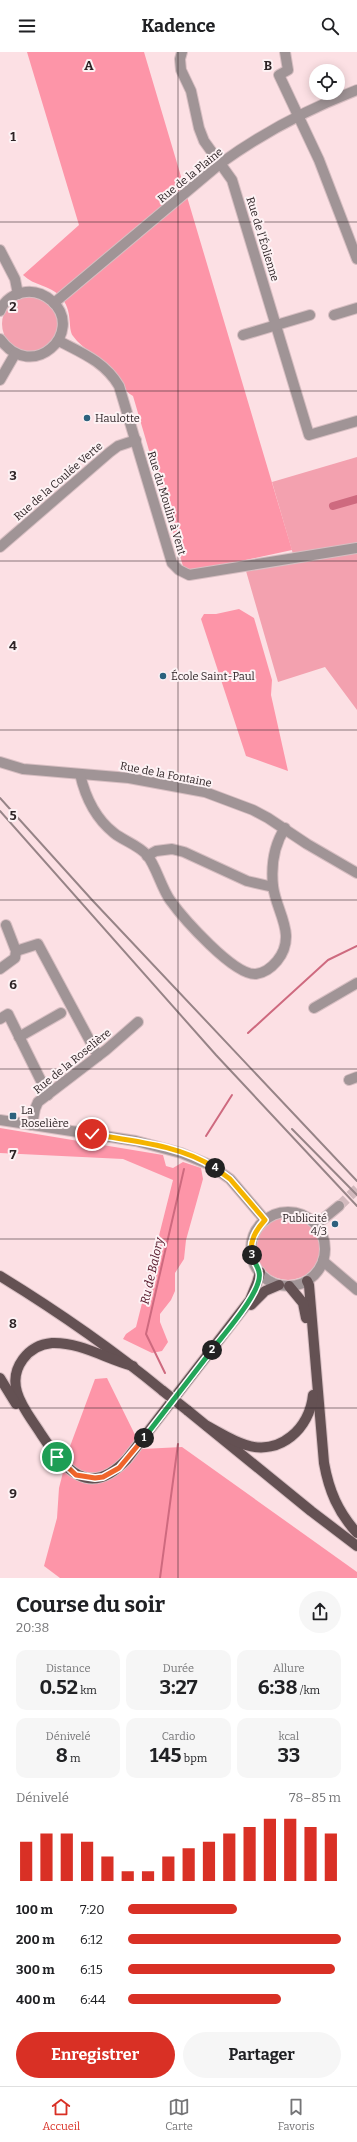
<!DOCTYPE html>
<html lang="fr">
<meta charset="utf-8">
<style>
:root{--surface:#fff;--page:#f6f6f6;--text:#202124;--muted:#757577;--line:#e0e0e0;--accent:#d93025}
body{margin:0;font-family:Bitter,serif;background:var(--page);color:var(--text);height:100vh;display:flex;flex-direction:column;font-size:15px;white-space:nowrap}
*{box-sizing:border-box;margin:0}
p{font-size:13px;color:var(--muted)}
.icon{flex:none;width:22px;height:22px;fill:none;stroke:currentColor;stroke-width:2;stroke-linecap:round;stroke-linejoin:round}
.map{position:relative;height:1526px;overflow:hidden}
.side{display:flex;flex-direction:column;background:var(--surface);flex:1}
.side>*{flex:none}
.buttons{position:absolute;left:309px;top:12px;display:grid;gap:8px}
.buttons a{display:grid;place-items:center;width:36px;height:36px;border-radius:50%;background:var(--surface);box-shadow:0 2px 10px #0003;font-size:20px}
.pin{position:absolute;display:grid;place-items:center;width:34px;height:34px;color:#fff;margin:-17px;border:2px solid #fff;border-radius:50%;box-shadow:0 1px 4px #0007}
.km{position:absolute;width:20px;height:20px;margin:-10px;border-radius:50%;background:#222;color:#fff;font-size:11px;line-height:20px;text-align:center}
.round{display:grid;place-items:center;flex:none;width:42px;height:42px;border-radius:21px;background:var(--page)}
.headline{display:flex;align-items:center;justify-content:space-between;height:68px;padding:0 16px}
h1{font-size:22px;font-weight:700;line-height:30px}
.figures{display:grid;grid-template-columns:repeat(3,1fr);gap:6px;height:68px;padding:4px 16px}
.figures div{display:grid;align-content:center;border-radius:10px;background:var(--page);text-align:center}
.figures b{font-size:20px;font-weight:700}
.figures small{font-size:11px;font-weight:400}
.figures p{font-size:11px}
.chart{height:112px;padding:8px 16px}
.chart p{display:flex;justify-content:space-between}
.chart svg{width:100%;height:72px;margin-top:4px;stroke:var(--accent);stroke-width:6}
.primary-button{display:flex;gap:8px;margin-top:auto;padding:8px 16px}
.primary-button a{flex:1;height:46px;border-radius:24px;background:var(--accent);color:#fff;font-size:16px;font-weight:700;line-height:46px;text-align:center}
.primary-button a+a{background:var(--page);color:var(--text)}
ul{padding:0 16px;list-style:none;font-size:13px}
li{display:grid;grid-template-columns:64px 48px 1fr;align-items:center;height:30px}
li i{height:10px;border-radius:5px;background:var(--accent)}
header{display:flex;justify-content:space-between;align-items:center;height:52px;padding:0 16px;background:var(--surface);font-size:18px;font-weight:700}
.dock{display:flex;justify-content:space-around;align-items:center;height:56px;border-top:1px solid var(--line);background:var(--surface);font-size:11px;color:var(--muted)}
.dock a{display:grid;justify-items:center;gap:2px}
.dock .current{color:var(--accent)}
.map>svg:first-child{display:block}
.green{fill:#f3a1af}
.forest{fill:#fd95a8}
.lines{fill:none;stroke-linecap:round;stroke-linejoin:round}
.stream{stroke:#ce6a7f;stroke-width:2}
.canal{stroke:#ce6a7f;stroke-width:8}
.minor-tunnel{stroke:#d3babe;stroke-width:10;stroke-dasharray:10 5;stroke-linecap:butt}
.minor-casing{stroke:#d7bec2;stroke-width:12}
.major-casing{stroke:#d7bec2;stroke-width:12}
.minor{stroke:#a09496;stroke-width:10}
.major{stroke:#645153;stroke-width:10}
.rail{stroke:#978487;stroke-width:2}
.major-bridge-casing{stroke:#d7bec2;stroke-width:12;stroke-linecap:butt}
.major-bridge{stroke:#645153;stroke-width:10}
.split-1-casing{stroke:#fff;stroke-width:8}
.split-2-casing{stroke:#fff;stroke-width:8}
.split-3-casing{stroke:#fff;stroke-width:8}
.split-4-casing{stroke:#fff;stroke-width:8}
.split-5-casing{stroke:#fff;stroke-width:8}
.split-1{stroke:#f0652b;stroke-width:5}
.split-2{stroke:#22a559;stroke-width:5}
.split-3{stroke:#22a559;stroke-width:5}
.split-4{stroke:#f5b400;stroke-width:5}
.split-5{stroke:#f5b400;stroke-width:5}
.grid{fill:none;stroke:#2d2325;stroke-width:1;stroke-opacity:0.55}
.poi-dot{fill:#2c617d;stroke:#fdf2f4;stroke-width:1.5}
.labels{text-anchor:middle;stroke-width:4;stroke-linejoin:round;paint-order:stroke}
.street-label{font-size:11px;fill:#2d2325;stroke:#fdf2f4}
.poi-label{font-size:11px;fill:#2d2325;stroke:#fdf2f4;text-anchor:start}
.water-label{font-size:12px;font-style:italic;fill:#4e0e21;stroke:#fdf2f4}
.grid-label{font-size:13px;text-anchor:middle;font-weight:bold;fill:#2d2325;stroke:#fdf2f4;stroke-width:4;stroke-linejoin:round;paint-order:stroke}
</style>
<header><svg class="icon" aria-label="menu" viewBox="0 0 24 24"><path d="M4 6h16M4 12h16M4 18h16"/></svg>Kadence<svg class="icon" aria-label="search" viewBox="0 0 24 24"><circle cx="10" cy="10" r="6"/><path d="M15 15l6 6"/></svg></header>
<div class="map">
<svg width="357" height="1526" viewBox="0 0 357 1526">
<rect width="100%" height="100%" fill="#fce0e4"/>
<g class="green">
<circle cx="30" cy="272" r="28"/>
<path d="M357 405V492L293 502 272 430Z"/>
<path d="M357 501V658L325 615 278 630 246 519Z"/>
<circle cx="288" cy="1196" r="32"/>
</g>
<g class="forest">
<path d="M27 0H144L292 498 185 521 133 344C123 339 119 327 112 318 100 304 83 298 73 284 67 276 74 259 60 244 50 233 34 234 23 223L79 173Z"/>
<path d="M239 557 254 566 272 628 271 643 288 719 246 704 201 567 204 562H216Z"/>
<path d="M0 1076 163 1103 166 1114 173 1116 183 1110 201 1116 203 1127 186 1188 184 1207 175 1221V1239L171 1248 160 1262V1270L168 1290 162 1299 152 1301 123 1287 126 1282 136 1275 173 1128 123 1107 0 1101Z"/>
<path d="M107 1326 142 1397 182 1395 357 1520V1526H60L44 1514 57 1466 59 1436 69 1397 95 1327Z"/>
</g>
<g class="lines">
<g class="stream">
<path d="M248 981 328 908 357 894"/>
<path d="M206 1084 232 1043"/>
<path d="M165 1321 146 1282 184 1117"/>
<path d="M160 1526 178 1392"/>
</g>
<path class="canal" d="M333 454 357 447"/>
<path class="minor-tunnel" d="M339 1154 357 1137"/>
<defs>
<g id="minor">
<path d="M182 0 180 7 181 18 191 39 199 76 204 89 232 128 309 383 357 369"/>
<path d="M285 0 288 18 279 23 319 108 357 207"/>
<path d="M0 198 15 227 18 242"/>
<path d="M54 251 221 111C264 80 308 57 357 38"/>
<path d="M0 259C4 248 15 241 26 240 36 239 45 243 52 249 86 280 32 332 0 287"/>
<path d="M334 263 357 256"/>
<path d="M243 283 310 263"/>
<path d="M59 289C82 301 105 310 119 334L172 511 179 518 189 523 357 496"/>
<path d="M0 328 15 302"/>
<path d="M0 495 110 400 118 394 136 388"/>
<path d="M0 710 23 717 129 726 205 740 253 758 268 766 307 792 357 821"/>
<path d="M80 722C85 744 95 766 114 781 124 789 138 793 147 803 156 814 161 835 170 848 183 866 234 924 256 922 264 921 272 915 277 909 298 883 276 860 273 834 271 814 274 793 285 776"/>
<path d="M147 804 156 799 172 797 184 800 247 829 273 835"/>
<path d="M16 899 38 892 98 1004"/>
<path d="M0 917 15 906 16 899 6 873"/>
<path d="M314 956 357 931"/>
<path d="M0 967 8 962 48 1043"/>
<path d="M19 985 61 961"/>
<path d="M349 1028 357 1025"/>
<path d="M0 1068 136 1089 181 1101 210 1113 230 1127 265 1168"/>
<path d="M32 1073 35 1057 38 1050 106 998 138 970"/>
<circle cx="288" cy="1197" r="37"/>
<path d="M317 1172 339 1154"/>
<path d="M323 1209 357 1238"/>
</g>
<g id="major">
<path d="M0 1224C57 1259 112 1297 163 1339"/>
<path d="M307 1229 309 1233 324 1411C329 1439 338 1460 357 1481"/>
<path d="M289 1234 303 1251 306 1266"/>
<path d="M251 1253 265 1239 279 1233"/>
<path d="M133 1314C106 1307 81 1290 52 1291 28 1293 10 1316 17 1340 21 1355 33 1369 41 1382 64 1417 89 1448 127 1407L250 1248 257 1231 260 1220"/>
<path d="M0 1326 16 1352"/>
<path d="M187 1358 311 1459 357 1494"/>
<path d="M207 1374C219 1380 232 1389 246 1393 280 1404 310 1376 313 1343"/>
</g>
</defs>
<use href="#minor" class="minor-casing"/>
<use href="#major" class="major-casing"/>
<use href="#minor" class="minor"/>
<use href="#major" class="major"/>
<g class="rail">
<path d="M0 746 93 849 357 1129"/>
<path d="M0 759 216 1003 357 1154"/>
<path d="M292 1077 357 1143"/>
</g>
<defs>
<path id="major-bridge" d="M163 1339 187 1358"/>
</defs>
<use href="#major-bridge" class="major-bridge-casing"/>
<use href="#major-bridge" class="major-bridge"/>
</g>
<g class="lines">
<defs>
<path id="split-1" d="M57 1405 76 1423 95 1426 103 1425 119 1416 144 1386"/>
<path id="split-2" d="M144 1386 212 1298"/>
<path id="split-3" d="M212 1298C223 1283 264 1238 259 1220 258 1214 253 1209 252 1203"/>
<path id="split-4" d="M215 1116 230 1127 265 1168C256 1178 249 1189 252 1203"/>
<path id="split-5" d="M92 1082C132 1089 181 1093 215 1116"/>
</defs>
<use href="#split-1" class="split-1-casing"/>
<use href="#split-2" class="split-2-casing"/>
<use href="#split-3" class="split-3-casing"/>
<use href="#split-4" class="split-4-casing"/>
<use href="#split-5" class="split-5-casing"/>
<use href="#split-1" class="split-1"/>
<use href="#split-2" class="split-2"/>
<use href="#split-3" class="split-3"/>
<use href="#split-4" class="split-4"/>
<use href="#split-5" class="split-5"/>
</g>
<path class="grid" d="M178 0V1526M0 170H357M0 339H357M0 509H357M0 678H357M0 848H357M0 1017H357M0 1187H357M0 1356H357"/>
<g class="poi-dot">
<circle cx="87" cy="366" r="4"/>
<circle cx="163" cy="624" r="4"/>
<rect x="9" y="1060" width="8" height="8" rx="2"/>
<circle cx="335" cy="1172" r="4"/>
</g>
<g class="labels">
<g class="street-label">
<text transform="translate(190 123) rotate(-39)" y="4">Rue de la Plaine</text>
<text transform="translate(263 187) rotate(73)" y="4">Rue de l'Éolienne</text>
<text transform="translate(58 429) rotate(-41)" y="4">Rue de la Coulée Verte</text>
<text transform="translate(167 451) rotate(73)" y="4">Rue du Moulin à Vent</text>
<text transform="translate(166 722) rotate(11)" y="4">Rue de la Fontaine</text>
<text transform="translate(72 1009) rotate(-39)" y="4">Rue de la Roselière</text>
</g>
<g class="poi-label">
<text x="95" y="370">Haulotte</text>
<text x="171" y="628">École Saint-Paul</text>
<text x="21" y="1062">La<tspan x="21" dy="13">Roselière</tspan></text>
<text x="327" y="1170" text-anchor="end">Publicité<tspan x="327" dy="13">4/3</tspan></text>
</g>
<g class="water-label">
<text transform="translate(152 1219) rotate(-77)" y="4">Ru de Balory</text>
</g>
</g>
<g class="grid-label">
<text x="89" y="18">A</text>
<text x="268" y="18">B</text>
<text x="13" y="89">1</text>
<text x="13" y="259">2</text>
<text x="13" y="428">3</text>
<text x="13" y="598">4</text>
<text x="13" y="768">5</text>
<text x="13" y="937">6</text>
<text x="13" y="1107">7</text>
<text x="13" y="1276">8</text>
<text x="13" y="1446">9</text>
</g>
</svg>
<div class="buttons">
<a><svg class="icon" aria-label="locate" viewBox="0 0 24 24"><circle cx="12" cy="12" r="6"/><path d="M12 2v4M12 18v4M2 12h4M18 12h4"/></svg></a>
</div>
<div class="pin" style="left:57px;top:1405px;background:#1e9e55"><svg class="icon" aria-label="arrive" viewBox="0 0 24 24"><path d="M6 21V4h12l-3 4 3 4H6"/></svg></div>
<div class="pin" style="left:92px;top:1082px;background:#d93025"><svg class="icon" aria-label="check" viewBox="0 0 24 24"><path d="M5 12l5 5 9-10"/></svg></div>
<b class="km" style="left:144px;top:1386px">1</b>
<b class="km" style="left:212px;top:1298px">2</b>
<b class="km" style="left:252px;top:1203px">3</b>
<b class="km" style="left:215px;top:1116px">4</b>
</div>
<section class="side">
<div class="headline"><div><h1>Course du soir</h1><p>20:38</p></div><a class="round"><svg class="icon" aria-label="share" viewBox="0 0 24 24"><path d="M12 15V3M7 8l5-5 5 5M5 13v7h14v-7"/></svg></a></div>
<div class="figures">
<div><p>Distance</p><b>0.52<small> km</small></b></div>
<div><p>Durée</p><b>3:27</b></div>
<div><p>Allure</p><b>6:38<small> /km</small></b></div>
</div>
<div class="figures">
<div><p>Dénivelé</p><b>8<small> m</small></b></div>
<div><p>Cardio</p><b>145<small> bpm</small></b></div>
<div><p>kcal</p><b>33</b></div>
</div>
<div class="chart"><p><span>Dénivelé</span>78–85 m</p>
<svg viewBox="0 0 160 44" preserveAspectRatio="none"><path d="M5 44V20M15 44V15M25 44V15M35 44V20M45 44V29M55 44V38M65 44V38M75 44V29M85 44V24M95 44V20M105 44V15M115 44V11M125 44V6M135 44V6M145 44V11M155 44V15"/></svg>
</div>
<ul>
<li><b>100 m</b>7:20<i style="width:51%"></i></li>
<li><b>200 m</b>6:12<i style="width:100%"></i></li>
<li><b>300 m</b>6:15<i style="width:97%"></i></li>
<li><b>400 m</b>6:44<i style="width:72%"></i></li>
</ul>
<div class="primary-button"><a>Enregistrer</a><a>Partager</a></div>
</section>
<nav class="dock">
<a class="current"><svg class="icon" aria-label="home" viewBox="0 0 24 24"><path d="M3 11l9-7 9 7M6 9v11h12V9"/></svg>Accueil</a>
<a><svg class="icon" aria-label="map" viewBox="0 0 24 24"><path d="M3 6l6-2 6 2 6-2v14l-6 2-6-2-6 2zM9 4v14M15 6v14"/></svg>Carte</a>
<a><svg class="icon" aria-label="saved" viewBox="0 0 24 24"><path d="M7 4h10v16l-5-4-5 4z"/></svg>Favoris</a>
</nav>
